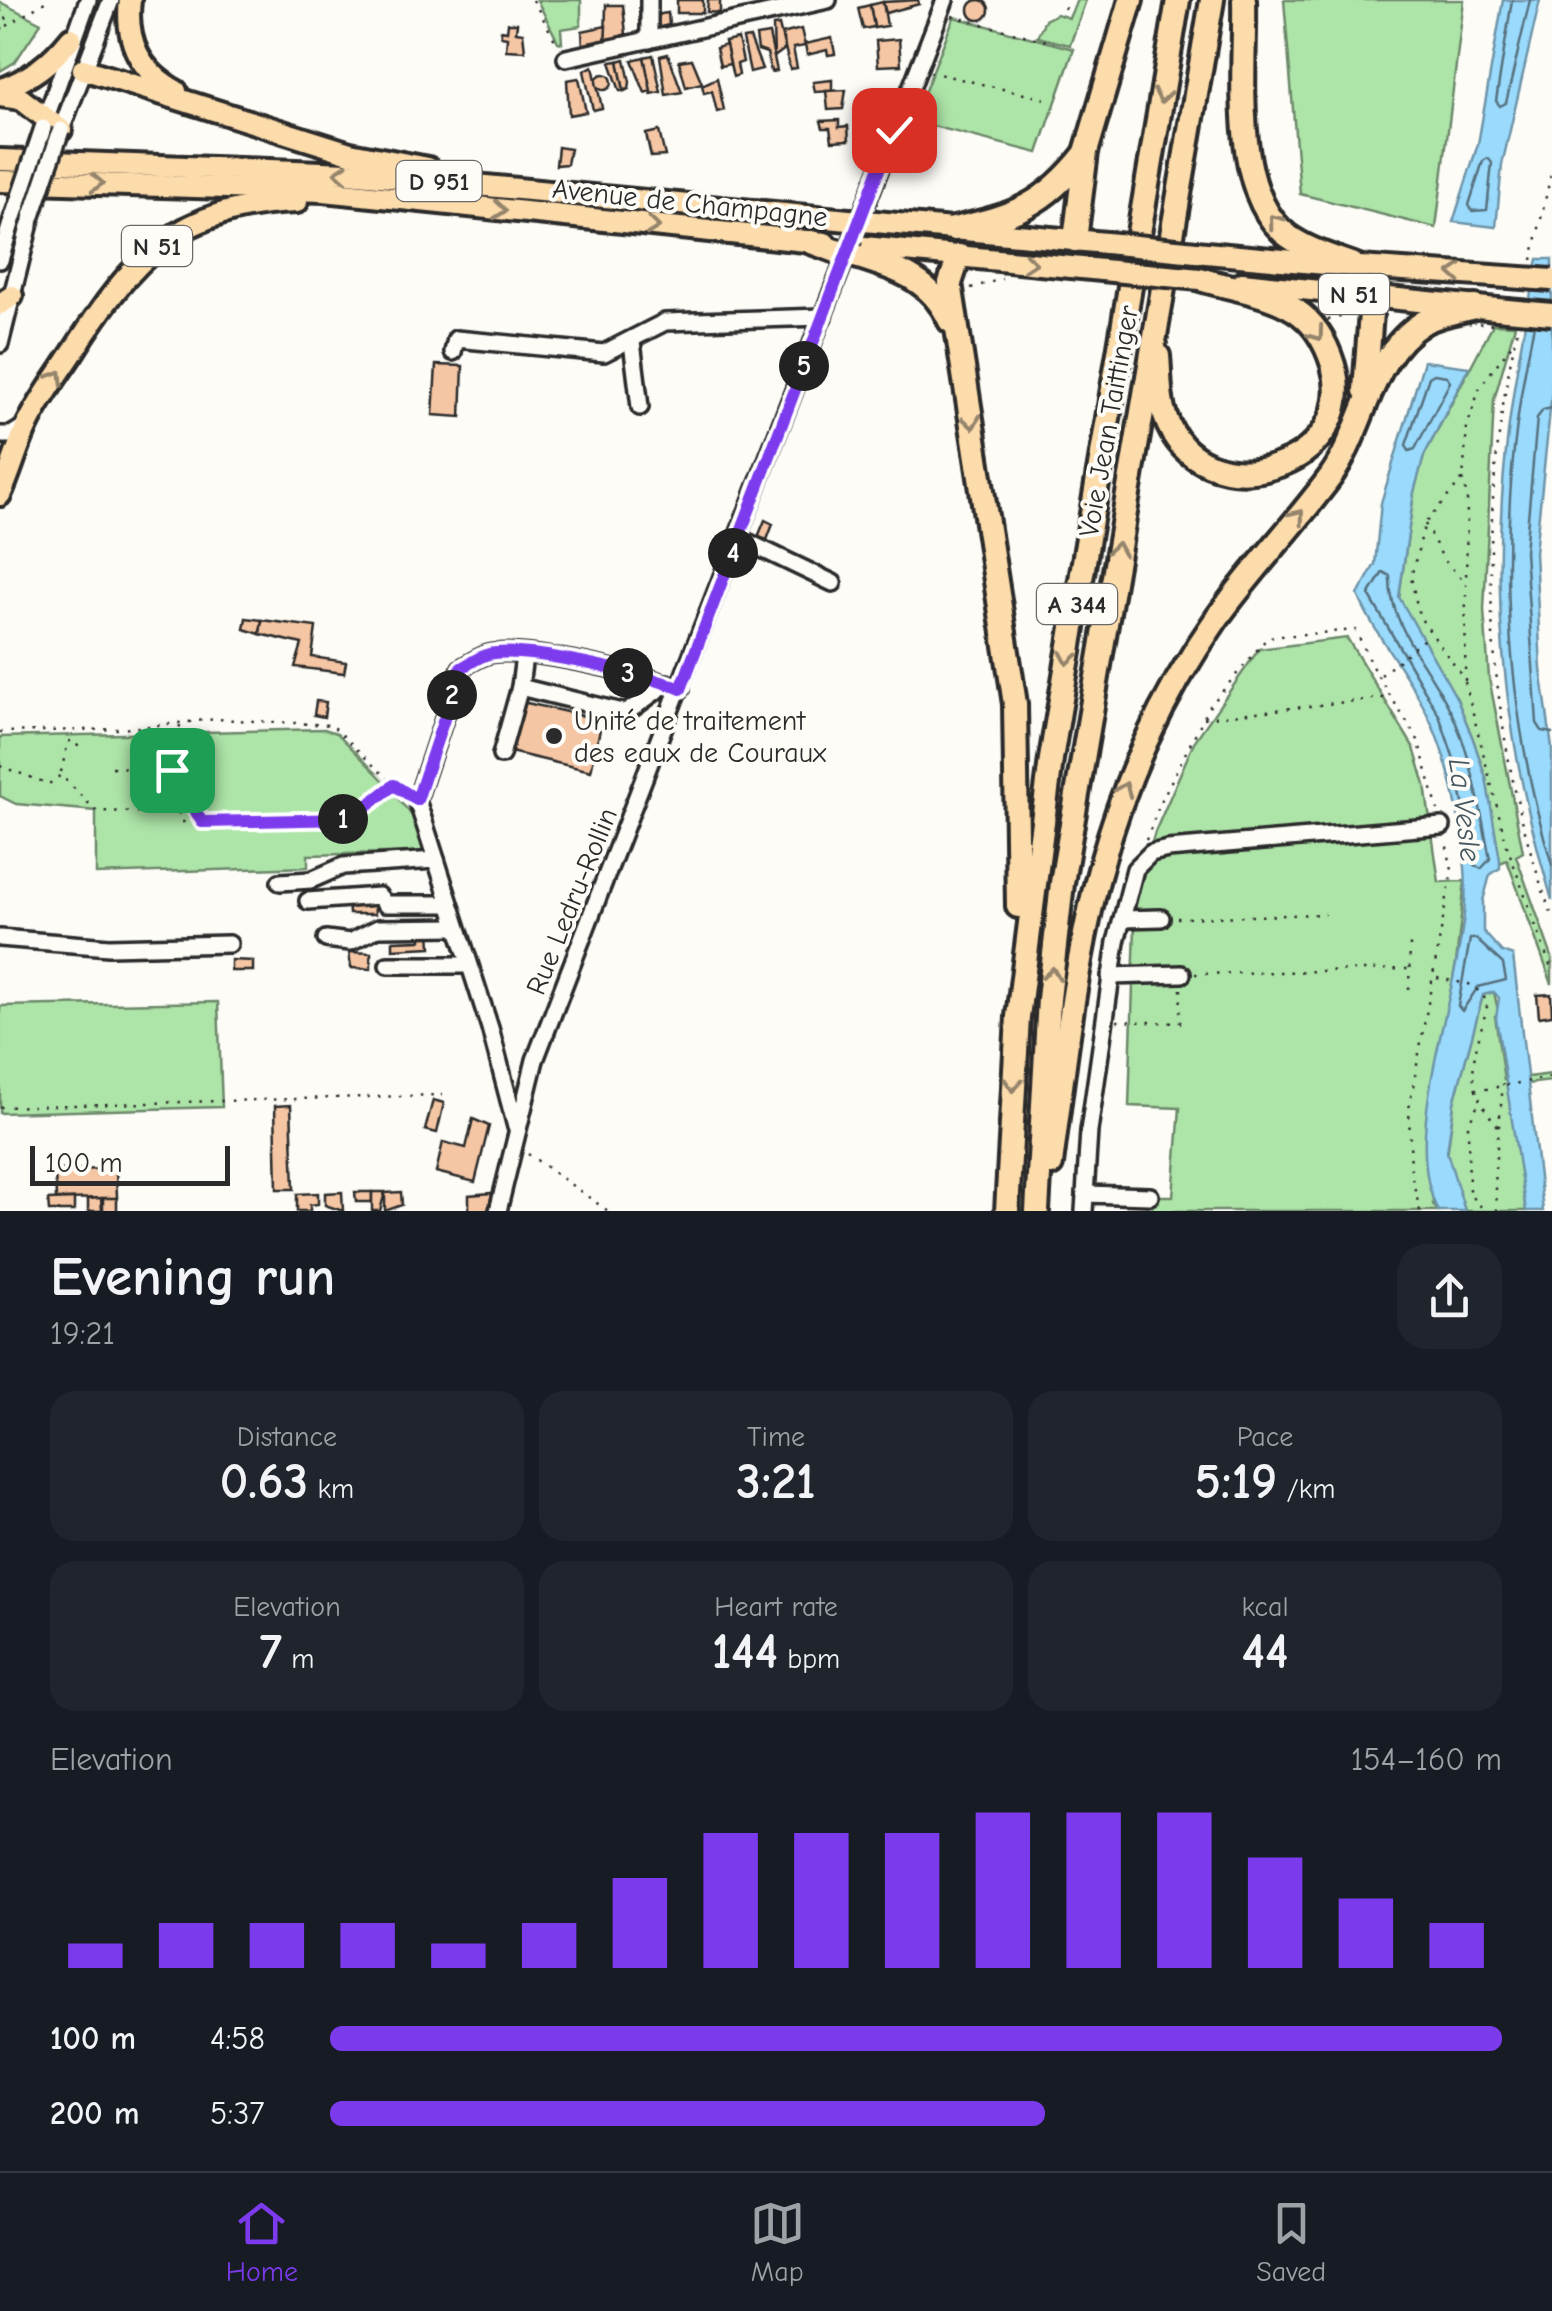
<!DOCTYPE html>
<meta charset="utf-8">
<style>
:root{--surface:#171b24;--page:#20242c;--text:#f1f3f6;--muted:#9ea1a6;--line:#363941;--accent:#7c3aed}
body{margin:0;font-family:"Comic Neue",sans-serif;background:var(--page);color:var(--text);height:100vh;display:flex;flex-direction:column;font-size:38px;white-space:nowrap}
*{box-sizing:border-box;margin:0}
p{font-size:32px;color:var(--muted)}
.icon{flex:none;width:55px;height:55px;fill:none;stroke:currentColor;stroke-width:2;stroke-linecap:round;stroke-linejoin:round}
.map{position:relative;height:1211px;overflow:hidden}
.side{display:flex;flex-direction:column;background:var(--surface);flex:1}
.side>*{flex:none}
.scale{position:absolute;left:30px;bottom:25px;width:200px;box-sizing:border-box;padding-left:10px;border:5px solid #2b2b2b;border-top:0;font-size:28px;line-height:35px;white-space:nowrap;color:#2b2b2b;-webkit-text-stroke:8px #fdfcf7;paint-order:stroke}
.pin{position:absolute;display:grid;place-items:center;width:85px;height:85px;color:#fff;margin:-42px;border-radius:20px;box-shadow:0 5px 15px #0006}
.km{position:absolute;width:50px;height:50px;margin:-25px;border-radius:50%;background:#222;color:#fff;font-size:28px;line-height:50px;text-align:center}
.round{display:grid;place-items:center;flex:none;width:105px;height:105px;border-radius:30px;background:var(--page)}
.summary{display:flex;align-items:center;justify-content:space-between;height:170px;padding:0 50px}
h1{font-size:55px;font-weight:600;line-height:75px}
.figures{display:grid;grid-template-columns:repeat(3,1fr);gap:15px;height:170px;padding:10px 50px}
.figures div{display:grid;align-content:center;border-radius:25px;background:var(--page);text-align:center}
.figures b{font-size:50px;font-weight:600}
.figures small{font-size:28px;font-weight:400}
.figures p{font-size:28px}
.chart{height:280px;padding:20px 50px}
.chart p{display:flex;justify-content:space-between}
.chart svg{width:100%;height:180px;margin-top:10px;stroke:var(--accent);stroke-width:6}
ul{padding:0 50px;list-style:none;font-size:32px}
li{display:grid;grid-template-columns:160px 120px 1fr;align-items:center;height:75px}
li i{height:25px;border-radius:12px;background:var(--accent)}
.tab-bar{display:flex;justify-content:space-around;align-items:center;height:140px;border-top:2px solid var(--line);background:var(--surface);font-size:28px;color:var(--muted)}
.tab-bar a{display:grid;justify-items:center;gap:5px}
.tab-bar .current{color:var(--accent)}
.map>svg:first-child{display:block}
.green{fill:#ade4a8;stroke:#6c886a;stroke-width:2.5}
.water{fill:#9adafc;stroke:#6e94a8;stroke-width:2.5}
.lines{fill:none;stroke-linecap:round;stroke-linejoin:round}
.shore{stroke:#57717f;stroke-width:2.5}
.building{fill:#f5c6a4;stroke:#2b2b2b;stroke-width:2.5}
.minor-casing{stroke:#2b2b2b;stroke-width:22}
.major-casing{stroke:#2b2b2b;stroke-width:28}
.highway-casing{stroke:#2b2b2b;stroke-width:30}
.path{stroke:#2b2b2b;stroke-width:2.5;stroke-dasharray:2.5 8;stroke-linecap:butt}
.minor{stroke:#fdfcf7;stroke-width:15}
.major{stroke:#fddcac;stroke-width:20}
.highway{stroke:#fddcac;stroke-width:22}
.minor-bridge-casing{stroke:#2b2b2b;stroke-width:22;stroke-linecap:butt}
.major-bridge-casing{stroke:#2b2b2b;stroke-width:28;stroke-linecap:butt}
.highway-bridge-casing{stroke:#2b2b2b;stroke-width:30;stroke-linecap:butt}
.path-bridge{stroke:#2b2b2b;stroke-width:2.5;stroke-dasharray:2.5 8;stroke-linecap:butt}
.minor-bridge{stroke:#fdfcf7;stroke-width:15}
.major-bridge{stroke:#fddcac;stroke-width:20}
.highway-bridge{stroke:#fddcac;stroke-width:22}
.oneway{stroke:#94846c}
.route-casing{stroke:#fff;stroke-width:20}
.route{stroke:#7c3aed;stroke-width:12}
.poi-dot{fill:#2b2b2b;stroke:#fdfcf7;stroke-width:4}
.labels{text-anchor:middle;stroke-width:8;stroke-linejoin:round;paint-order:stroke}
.shield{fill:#fdfcf7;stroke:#6a6a68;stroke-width:2.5}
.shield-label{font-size:25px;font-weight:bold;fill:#2b2b2b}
.street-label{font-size:28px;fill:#2b2b2b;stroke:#fdfcf7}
.poi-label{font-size:28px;fill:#2b2b2b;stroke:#fdfcf7;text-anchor:start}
.water-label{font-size:30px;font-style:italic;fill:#47575f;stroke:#fdfcf7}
</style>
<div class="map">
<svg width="1552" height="1211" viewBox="0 0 1552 1211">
<rect width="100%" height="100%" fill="#fdfcf7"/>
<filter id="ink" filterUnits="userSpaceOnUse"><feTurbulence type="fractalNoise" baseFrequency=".01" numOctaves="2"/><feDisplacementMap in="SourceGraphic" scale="20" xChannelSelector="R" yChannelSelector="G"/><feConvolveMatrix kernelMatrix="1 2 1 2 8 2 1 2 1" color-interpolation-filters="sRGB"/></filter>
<g filter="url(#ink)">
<g class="green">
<path d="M537 0H581V26L561 29 562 43 558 42Z"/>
<path d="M1077 0H1086L1070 45 1037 37 1045 20 1057 14 1069 18Z"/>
<path d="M1284 0H1464L1436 228 1300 194Z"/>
<path d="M0 2 41 23 15 62 0 71Z"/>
<path d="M954 17 1074 49 1038 153 913 121Z"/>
<path d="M1493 324 1515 325 1494 400 1484 610 1489 678 1523 852 1516 856 1552 957V984L1507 860 1500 863 1486 778 1473 739 1457 699 1399 598 1414 492 1424 456Z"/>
<path d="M1347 638 1414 748 1425 785 1439 882 1465 881 1456 963 1428 1111 1433 1204 1438 1211H1152V1196H1173L1180 1108 1129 1106 1136 897 1155 832 1194 742 1259 649Z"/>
<path d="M324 729 337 733 383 780 414 818 425 852 308 855V867L96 874V811L16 804 0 796V737Z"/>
<path d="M1494 992 1499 1015 1495 1016 1504 1080 1552 1074V1081L1526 1084 1516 1143 1526 1211H1465L1447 1156 1454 1103 1483 995Z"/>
<path d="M218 1002 222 1107 0 1113V1006Z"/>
</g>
<g class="water">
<path d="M1503 0H1540L1502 165 1496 227 1453 222 1478 144Z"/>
<path d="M1538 259H1552V392L1535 552 1541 669 1552 748V900C1482 666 1487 496 1538 259Z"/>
<path d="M1424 361 1469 367 1424 456 1414 492 1399 597 1457 699 1473 739 1486 778 1500 860V868L1490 875 1483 901V931L1502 952 1513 956 1543 1211H1526L1496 1018 1499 998 1494 992 1483 995 1454 1103 1447 1152 1465 1211H1438C1394 1124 1474 969 1465 868 1461 820 1450 765 1430 720 1411 676 1377 640 1358 595L1375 564 1381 503Z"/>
</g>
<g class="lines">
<g class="shore">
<path d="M1512 0 1496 101 1500 106 1506 103 1530 0"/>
<path d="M1488 158 1492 163 1487 210 1472 211 1469 205 1483 161Z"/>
<path d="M1534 325C1495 505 1499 689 1552 865"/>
<path d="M1434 374 1447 376 1450 382 1415 449 1409 451 1406 445 1429 377Z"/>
<path d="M1552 408 1543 410 1537 418 1525 552 1537 723 1542 731 1552 733"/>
<path d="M1383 572 1390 576C1388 629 1437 675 1456 723 1474 767 1481 813 1490 859L1481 869 1475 865 1455 762 1439 715 1369 595Z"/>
<path d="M1470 939H1476L1503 964 1506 980 1478 987 1462 1011 1458 1006Z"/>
</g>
</g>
<g class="building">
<rect x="677" y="0" width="26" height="13"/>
<path d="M708 0H720V13L707 12Z"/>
<path d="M918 0 919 4 886 13 883 2Z"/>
<circle cx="979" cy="10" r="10"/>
<path d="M883 2 887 26 874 28 870 5Z"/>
<path d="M606 5H623L626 34 605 43Z"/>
<path d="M870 5 874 27 863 29 858 8Z"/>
<path d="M668 13 669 25 653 29V15Z"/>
<path d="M508 23H517L516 32 523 33 525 51 506 50 507 37 501 36V30L507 31Z"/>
<path d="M779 25 785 49 774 57 773 26Z"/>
<path d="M606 26 605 43 583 47 582 31Z"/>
<path d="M801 29 805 46 793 48 797 68 790 69 782 34Z"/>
<path d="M769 34 777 71 771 72 767 53 758 50 756 36Z"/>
<path d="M750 38 762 69 750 72 743 39Z"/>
<path d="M832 38 835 54 828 55 827 50 807 55 805 44Z"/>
<path d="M738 39 743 62 737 64 739 75 733 77 725 42Z"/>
<path d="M899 39 901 65 878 66 876 41Z"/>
<path d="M726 45 730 64 720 66 716 48Z"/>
<path d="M668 54 682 92 666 95 660 56Z"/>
<path d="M653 55 661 92 651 94 644 57Z"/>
<path d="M644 57 651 91 645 93 632 60Z"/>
<path d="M625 59 630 82 629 89 624 91 618 61Z"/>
<path d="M692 59 702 83 686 87 679 61Z"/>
<path d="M618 61 624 91H620L610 62Z"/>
<path d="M593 66 602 108 593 110 584 71Z"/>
<circle cx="604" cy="82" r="8"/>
<path d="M579 78 586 112 569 115 567 80Z"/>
<path d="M717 78 724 110 717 112 712 91 704 93 702 85Z"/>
<path d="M832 80V91L815 92 813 82Z"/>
<path d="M846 90 843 109 828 110 826 91Z"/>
<path d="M839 120V127L848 126 849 140 832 141 830 128H823L821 121Z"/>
<path d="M659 131 665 156 651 157 646 134Z"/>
<path d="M558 147 570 149 567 164 556 165Z"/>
<path d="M436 365 463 366 461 417 433 415Z"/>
<path d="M765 520 773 524 767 540 758 537Z"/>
<path d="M246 618 262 620 260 634 244 629Z"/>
<path d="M262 620 316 627 312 657 346 662 344 673 295 667 302 644 260 634Z"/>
<path d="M316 701 326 702 324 717 314 715Z"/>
<path d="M518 701 602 720 591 771 506 751Z"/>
<path d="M348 899H374L375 914H349Z"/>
<path d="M430 932 431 947 393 949V941L421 940V933Z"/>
<path d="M349 952 371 953V969L351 968Z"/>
<path d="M231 960 253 961V971H231Z"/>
<path d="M1551 994 1552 1015 1539 1017 1537 995Z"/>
<path d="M433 1100 444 1103 437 1133 425 1130Z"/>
<path d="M291 1105 294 1189H277L275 1106Z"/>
<path d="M473 1119 489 1126 475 1182 436 1172 443 1142 466 1148Z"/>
<path d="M116 1169 117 1198 56 1199 55 1170Z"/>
<path d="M342 1192 343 1211 325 1205V1193Z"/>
<path d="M355 1192H372V1202H356Z"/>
<path d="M372 1192H385L380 1211H372Z"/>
<path d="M401 1192 402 1205 385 1211V1193Z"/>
<path d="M318 1193V1204L310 1205V1211H297V1194Z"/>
<path d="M492 1193 488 1211H469V1195Z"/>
<path d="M101 1198 102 1211H88V1199Z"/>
<rect x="103" y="1198" width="14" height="13"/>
<path d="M74 1199V1211H49L48 1200Z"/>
</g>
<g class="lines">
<defs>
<g id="minor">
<path d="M649 40V0"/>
<path d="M566 58 828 0"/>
<path d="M44 123 88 0"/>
<path d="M61 130 111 0"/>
<path d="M0 260 12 220"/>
<path d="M632 342 640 407"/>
<path d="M0 344 31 219"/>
<path d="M453 352 456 339 604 353 665 322 823 317"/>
<path d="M0 435H11L27 425"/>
<path d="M739 538 833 583"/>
<path d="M524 656 520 687 626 713 667 683"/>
<path d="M501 755 520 687"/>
<path d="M280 882 311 880 343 866 436 860"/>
<path d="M308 901 379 896 385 904H450"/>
<path d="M1122 919 1161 918"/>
<path d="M0 938 109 947 229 944"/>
<path d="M326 939 350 942 378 928 457 927"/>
<path d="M388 965H469"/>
<path d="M1110 976 1182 974"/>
<path d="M516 1127 490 1028 417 800 461 668C469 664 480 656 489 654 525 646 645 674 681 689"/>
<path d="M1085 1194 1150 1196"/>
<path d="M498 1211 535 1060 945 0"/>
<path d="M1084 1211 1089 1131 1116 942 1135 869 1151 853 1168 849 1442 826"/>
</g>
<g id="major">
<path d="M130 0C125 42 140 71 176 91"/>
<path d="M83 69 350 153 428 168"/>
<path d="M0 90C31 78 50 64 71 38"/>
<path d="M0 96 21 99 61 130"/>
<path d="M0 160 348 173 849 220"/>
<path d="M0 181 324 191 825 243"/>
<path d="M876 222 1106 243"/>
<path d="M864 247 1102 270"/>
<path d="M1206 253 1359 267 1370 305"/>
<path d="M1242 283 1507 310"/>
<path d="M0 304 12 296"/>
<path d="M0 495C11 472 17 446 28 424 40 399 58 375 73 352 133 257 179 206 297 202"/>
</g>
<g id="highway">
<path d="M1244 0C1246 67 1229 192 1288 236 1309 251 1335 258 1359 267"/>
<path d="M954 229C1015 215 1044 206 1085 154"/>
<path d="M1075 240 1086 152 1131 0"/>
<path d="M811 242 836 251"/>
<path d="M959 256 950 283 1015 704 1018 906"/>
<path d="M859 257C899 270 932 280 950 321"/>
<path d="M1158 356C1160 376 1158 397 1165 416 1200 517 1363 468 1333 365 1326 342 1315 323 1295 310 1269 293 1230 288 1200 279"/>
<path d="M1365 390 1371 313"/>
<path d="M1051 1164C1078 956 1092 797 1217 618 1252 569 1295 525 1331 476 1365 428 1370 354 1424 322 1439 314 1459 311 1475 307"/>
<path d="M1007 1211 1018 1017 1051 759 1178 0"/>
<path d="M1037 1211 1049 999 1062 883 1212 0"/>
</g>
</defs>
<use href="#minor" class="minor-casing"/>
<use href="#major" class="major-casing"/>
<use href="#highway" class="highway-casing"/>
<g class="path">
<path d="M533 0 557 44"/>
<path d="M1064 9 1069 0"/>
<path d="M0 10 7 17 0 33"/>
<path d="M952 16 1054 43"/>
<path d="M7 26 48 0"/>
<path d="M930 72 1046 99"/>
<path d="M1532 260 1552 169"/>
<path d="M971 288 1002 279"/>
<path d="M1328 320 1354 314"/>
<path d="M1517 331C1474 523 1483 730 1552 916"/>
<path d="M1463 479 1467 497 1465 680 1419 616 1411 577 1425 523 1463 479 1467 427 1480 387 1512 344"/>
<path d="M1425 524 1444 560 1465 582"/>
<path d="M1381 675 1429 635"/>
<path d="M1465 682 1507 846 1552 971"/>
<path d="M1204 718 1390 697"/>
<path d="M180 725 172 770 202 822"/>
<path d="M0 732 120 729 217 719 332 725 402 793"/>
<path d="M0 766 49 784 61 775 96 811 179 813 182 822 350 819 393 786"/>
<path d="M112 767 170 770"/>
<path d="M61 772 68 742 72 740 81 749"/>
<path d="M1146 840 1161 801 1209 707 1268 637 1356 630 1371 665 1418 740 1438 810"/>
<path d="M1177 918 1325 914"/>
<path d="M1195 974 1409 969"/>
<path d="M1437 978 1473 985 1488 1002C1476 1055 1458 1081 1498 1126"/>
<path d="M1409 989 1410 943"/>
<path d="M1117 1021 1180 1023 1181 989"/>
<path d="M1475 1091 1552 1077"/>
<path d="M1477 1106 1468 1125 1469 1194 1485 1211"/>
<path d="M0 1107 442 1095"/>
<path d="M528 1154 608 1211"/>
<path d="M1420 1211 1411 1173 1409 1109 1452 870 1446 842"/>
<path d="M1497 1211 1495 1168 1503 1084"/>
</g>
<use href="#minor" class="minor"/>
<use href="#major" class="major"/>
<use href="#highway" class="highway"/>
<defs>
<g id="minor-bridge">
<path d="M31 219 61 130"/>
<path d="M12 220 43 128"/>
</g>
<g id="major-bridge">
<path d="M849 220 876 222"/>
<path d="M1106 243 1206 253"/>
<path d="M1359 267 1552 280"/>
<path d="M1102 270 1200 279"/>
<path d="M1507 310 1552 314"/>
</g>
<path id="highway-bridge" d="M836 251 859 257"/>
</defs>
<use href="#minor-bridge" class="minor-bridge-casing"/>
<use href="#major-bridge" class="major-bridge-casing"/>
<use href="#highway-bridge" class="highway-bridge-casing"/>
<path class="path-bridge" d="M1458 323 1496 324"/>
<use href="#minor-bridge" class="minor-bridge"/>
<use href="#major-bridge" class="major-bridge"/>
<use href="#highway-bridge" class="highway-bridge"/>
</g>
<defs><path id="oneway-chevron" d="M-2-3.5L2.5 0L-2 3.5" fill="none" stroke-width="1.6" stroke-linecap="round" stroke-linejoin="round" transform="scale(2.5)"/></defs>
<g class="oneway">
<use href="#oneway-chevron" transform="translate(1162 96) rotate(100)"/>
<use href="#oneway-chevron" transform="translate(341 173) rotate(-176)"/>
<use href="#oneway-chevron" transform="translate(97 183) rotate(2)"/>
<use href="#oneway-chevron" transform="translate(500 210) rotate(6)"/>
<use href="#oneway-chevron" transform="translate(1275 221) rotate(-129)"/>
<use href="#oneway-chevron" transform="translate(653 226) rotate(6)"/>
<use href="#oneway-chevron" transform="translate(1030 263) rotate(5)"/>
<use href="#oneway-chevron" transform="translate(1455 273) rotate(-176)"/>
<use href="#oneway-chevron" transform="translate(1317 334) rotate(54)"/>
<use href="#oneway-chevron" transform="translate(57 377) rotate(-58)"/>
<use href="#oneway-chevron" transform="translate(972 422) rotate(81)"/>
<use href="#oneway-chevron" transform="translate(1298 516) rotate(-51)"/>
<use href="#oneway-chevron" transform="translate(1117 549) rotate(-80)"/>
<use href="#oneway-chevron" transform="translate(1068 658) rotate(100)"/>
<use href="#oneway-chevron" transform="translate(1124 789) rotate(-68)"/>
<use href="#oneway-chevron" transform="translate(1052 974) rotate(-83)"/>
<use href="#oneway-chevron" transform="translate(1013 1085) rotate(94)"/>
</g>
</g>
<g class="lines" filter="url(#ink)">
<defs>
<path id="route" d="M172 770 202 822 350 819 394 785 417 800 461 668C469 664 480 656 489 654 525 646 646 674 681 689L894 130"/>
</defs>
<use href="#route" class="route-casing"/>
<use href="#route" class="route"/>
</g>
<circle class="poi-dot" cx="554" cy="736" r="10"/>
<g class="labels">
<g class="shield">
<rect x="396.5" y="161" width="85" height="40" rx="8"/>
<rect x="122" y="226" width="70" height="40" rx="8"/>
<rect x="1319" y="274" width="70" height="40" rx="8"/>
<rect x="1037" y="584" width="80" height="40" rx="8"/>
</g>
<g class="shield-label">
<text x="439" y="190">D 951</text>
<text x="157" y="255">N 51</text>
<text x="1354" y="303">N 51</text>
<text x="1077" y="613">A 344</text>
</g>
<g class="street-label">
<text transform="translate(690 202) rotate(6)" y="10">Avenue de Champagne</text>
<text transform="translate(1108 421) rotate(-80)" y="10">Voie Jean Taittinger</text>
<text transform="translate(571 901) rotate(-68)" y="10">Rue Ledru-Rollin</text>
</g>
<g class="poi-label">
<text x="574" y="730">Unité de traitement<tspan x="574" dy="32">des eaux de Couraux</tspan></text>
</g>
<g class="water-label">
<text transform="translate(1465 810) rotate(83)" y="10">La Vesle</text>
</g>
</g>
</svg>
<div class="scale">100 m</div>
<div class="pin" style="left:172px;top:770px;background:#1e9e55"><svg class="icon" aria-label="arrive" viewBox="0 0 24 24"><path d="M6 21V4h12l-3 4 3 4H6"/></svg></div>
<div class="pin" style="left:894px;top:130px;background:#d93025"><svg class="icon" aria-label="check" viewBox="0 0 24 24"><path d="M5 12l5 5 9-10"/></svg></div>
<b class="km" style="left:343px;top:819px">1</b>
<b class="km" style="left:452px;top:695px">2</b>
<b class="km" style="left:628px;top:673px">3</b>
<b class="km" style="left:733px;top:553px">4</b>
<b class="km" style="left:804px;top:366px">5</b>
</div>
<section class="side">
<div class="summary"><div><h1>Evening run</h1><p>19:21</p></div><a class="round"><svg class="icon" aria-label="share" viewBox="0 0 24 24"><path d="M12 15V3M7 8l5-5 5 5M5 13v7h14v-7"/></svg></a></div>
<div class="figures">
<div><p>Distance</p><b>0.63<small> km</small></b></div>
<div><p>Time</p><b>3:21</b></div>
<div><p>Pace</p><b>5:19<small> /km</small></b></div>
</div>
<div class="figures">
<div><p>Elevation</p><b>7<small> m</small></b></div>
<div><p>Heart rate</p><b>144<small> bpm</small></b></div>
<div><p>kcal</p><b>44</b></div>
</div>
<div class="chart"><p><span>Elevation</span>154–160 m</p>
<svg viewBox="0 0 160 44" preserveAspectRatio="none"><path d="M5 44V38M15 44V33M25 44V33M35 44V33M45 44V38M55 44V33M65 44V22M75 44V11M85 44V11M95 44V11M105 44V6M115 44V6M125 44V6M135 44V17M145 44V27M155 44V33"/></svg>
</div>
<ul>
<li><b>100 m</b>4:58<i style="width:100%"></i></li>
<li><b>200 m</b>5:37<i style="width:61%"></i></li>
</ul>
</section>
<nav class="tab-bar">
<a class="current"><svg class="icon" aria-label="home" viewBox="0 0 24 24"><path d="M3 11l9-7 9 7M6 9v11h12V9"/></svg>Home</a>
<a><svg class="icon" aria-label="map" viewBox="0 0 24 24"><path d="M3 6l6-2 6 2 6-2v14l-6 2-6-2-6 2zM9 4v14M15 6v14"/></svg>Map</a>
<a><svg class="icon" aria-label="saved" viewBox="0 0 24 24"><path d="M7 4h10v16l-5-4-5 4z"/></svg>Saved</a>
</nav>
